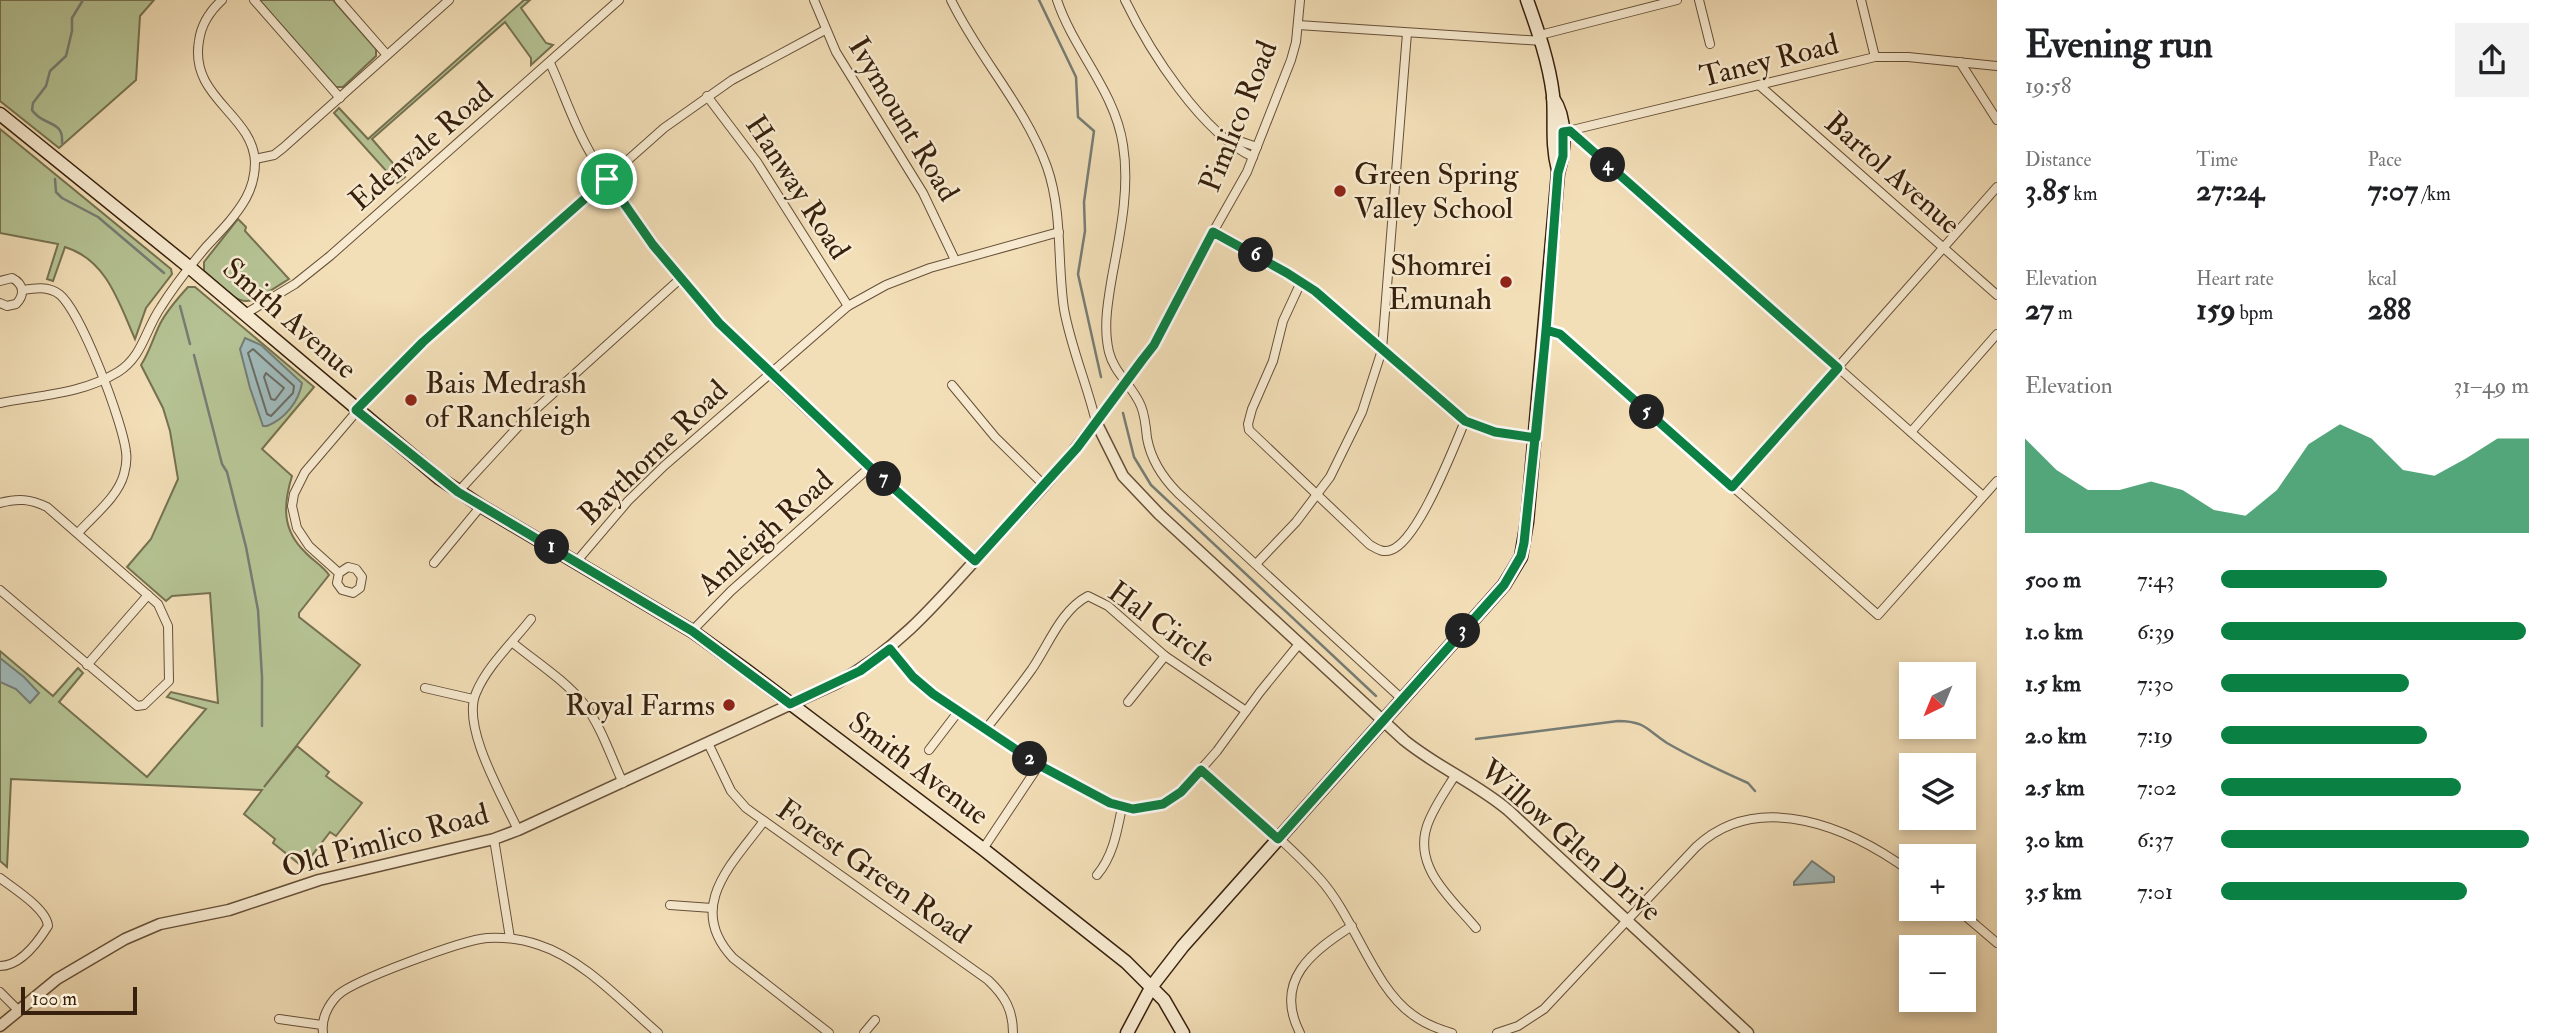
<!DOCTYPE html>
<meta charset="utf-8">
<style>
:root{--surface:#fff;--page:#f2f2f2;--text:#202124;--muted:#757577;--accent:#0b8043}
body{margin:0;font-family:"IM FELL Double Pica",serif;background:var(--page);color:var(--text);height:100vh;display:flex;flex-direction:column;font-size:26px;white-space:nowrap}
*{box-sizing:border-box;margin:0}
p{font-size:23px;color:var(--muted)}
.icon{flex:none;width:38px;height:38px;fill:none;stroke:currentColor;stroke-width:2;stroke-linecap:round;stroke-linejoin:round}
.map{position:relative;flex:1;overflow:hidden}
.details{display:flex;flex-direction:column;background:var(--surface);width:560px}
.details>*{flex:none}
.needle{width:46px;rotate:223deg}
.fabs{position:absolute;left:1899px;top:662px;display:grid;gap:14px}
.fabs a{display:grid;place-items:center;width:77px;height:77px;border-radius:0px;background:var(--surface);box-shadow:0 4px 10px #0003;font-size:35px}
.scale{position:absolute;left:21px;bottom:18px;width:116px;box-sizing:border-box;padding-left:7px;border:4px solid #37200d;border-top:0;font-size:19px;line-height:24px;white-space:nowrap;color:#37200d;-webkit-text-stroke:5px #f7ead0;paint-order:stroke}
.pin{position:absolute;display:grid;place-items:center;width:60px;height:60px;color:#fff;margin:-30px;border:4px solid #fff;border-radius:50%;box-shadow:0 2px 7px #0007}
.km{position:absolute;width:35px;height:35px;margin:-18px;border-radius:50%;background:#222;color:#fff;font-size:19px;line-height:35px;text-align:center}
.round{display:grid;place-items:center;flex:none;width:74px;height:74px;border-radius:0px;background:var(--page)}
.overview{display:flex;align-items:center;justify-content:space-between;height:119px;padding:0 28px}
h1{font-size:38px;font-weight:700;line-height:52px}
.metrics{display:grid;grid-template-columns:repeat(3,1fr);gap:10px;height:119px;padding:7px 28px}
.metrics div{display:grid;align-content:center}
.metrics b{font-size:30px;font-weight:700}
.metrics small{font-size:19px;font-weight:400}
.metrics p{font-size:19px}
.chart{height:196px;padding:14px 28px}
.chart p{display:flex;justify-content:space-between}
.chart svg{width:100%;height:126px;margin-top:7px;fill:var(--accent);opacity:.7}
ul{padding:0 28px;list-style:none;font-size:23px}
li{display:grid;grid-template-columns:112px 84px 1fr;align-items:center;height:52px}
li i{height:18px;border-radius:9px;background:var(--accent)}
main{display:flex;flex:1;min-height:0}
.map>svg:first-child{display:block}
.green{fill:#b5c293;stroke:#767150;stroke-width:2}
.water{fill:#a0b9b9;stroke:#767c74;stroke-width:2}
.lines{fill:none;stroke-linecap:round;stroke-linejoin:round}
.shore{stroke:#6c6c63;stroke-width:2}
.stream{stroke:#767c74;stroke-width:2.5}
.minor-casing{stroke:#665038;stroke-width:10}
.tertiary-casing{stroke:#665038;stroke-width:13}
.secondary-casing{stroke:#37200d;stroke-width:15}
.minor{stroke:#f7ead0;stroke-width:8}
.tertiary{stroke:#f7ead0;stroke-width:10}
.secondary{stroke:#f7ead0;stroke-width:12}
.route-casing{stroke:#fff;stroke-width:14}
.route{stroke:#0b8043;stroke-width:9}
.poi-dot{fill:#8f2418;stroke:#f7ead0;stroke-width:2.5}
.labels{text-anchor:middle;stroke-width:5;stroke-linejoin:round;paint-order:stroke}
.street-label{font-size:30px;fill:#37200d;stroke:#f7ead0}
.poi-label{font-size:30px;fill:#37200d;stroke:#f7ead0;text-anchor:start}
</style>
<main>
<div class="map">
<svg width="1997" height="1033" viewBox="0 0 1997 1033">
<rect width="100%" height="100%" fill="#f2deb7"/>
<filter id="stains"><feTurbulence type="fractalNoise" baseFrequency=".00286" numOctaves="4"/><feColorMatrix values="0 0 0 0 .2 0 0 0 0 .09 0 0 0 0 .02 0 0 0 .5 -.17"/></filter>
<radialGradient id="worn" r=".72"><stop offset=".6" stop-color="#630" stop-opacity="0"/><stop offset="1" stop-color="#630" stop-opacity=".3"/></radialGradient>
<g class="green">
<path d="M0 0H154L140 16 136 80 59 148 0 101Z"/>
<path d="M259 0H333L376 49V56L343 87H336Z"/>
<path d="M524 0H530L521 8 546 43 553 45 531 65V58L505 22 372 139 405 177 397 183 334 113 339 108 368 139Z"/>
<path d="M0 129 171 269 172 274 146 308 135 339C119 303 107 260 65 247L53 281 47 279 58 244 0 233Z"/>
<path d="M238 219 246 227 245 231 289 279C239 311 247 308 204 271V262Z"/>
<path d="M188 287H195L314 387 262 449 292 476C283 505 282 530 305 552 312 560 323 566 329 575L299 613V617L360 665 264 787 297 746 329 772 326 776 362 803 336 836 330 832 303 867 273 843 275 839 244 814 262 790 11 779 7 867 0 861V651L53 696 78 668 83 673 59 702 147 777 206 709 167 697 171 692 218 703 210 593 172 596 166 601 127 567 151 539 178 479 170 431 163 408 141 365C150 351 153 338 160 324 167 310 178 298 188 287Z"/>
</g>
<g class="water">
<path d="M245 338 261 345 302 383C299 401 285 419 267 426H263L250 388 240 349Z"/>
<path d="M0 658 24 677 39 693 30 703 16 689 0 682Z"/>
<path d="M1812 861 1834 877V882L1794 885V882Z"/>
</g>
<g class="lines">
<g class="shore">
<path d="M253 349 294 386 293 393 271 416 267 414 248 353Z"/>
<path d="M266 373 284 388 275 400 271 399 264 377Z"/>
</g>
<g class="stream">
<path d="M1039 0 1076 77 1078 117 1094 131 1084 202 1085 231 1078 274 1101 377"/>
<path d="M62 143C64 119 43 127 32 110L33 103 46 86 50 71 66 56 72 31V18L83 0"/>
<path d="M55 179 56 192 62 198 98 217 164 273"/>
<path d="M180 306 190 344"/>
<path d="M194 355 222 464 227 472 246 547 258 610 262 677V726"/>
<path d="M1123 413 1134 457 1151 485 1376 696"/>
<path d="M1476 739 1618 721C1645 721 1647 730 1667 743 1693 758 1721 771 1748 783L1755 791"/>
</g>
<defs>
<g id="minor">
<path d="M254 0 340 98"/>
<path d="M339 0 387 55"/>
<path d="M814 0 836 52 923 193 955 260"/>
<path d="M951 0C979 58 1025 106 1047 167 1063 213 1057 262 1064 309 1071 348 1087 384 1096 422"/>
<path d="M1057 0C1074 51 1115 91 1123 145 1130 189 1120 234 1112 277 1108 301 1103 327 1109 352 1114 373 1133 386 1141 406 1145 416 1146 427 1147 438 1151 460 1162 477 1178 493L1402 699"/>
<path d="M1125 0C1150 52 1202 133 1253 157"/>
<path d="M1699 0 1710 44"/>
<path d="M1861 0 1875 57"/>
<path d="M1298 25 1542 41"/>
<path d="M1540 35 1677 0"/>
<path d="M1960 62 1997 120"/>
<path d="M550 63C564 93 574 126 591 154 684 313 839 439 975 561"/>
<path d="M1759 85 1997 295"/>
<path d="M707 96 757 162 848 306"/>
<path d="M1568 131 1875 57H1908L1997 66"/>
<path d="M1571 131 1983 496"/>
<path d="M1230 142 1236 140 1257 147"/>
<path d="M255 159 274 155 283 148 449 0"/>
<path d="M1213 232 1287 273 1315 291 1465 421 1485 430 1536 438"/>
<path d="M0 281 12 278C24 284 25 295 16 304L7 306 0 303"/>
<path d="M1301 282 1283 321 1273 361 1252 409 1248 424 1249 430 1370 545C1377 549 1383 553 1391 550 1418 541 1453 449 1465 421"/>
<path d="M23 290C35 288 48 286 59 294 81 311 123 423 126 452 127 459 126 467 124 474 118 497 93 516 78 533"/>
<path d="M245 314 295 284 330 256 619 0"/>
<path d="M1546 330 1560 334 1878 615 1997 481"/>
<path d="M952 385 995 437 1044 485"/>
<path d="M0 403C40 395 82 394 118 372 143 356 145 330 161 307 174 286 190 266 206 247 220 232 236 216 246 198 252 187 255 174 255 162 253 114 189 98 199 41 201 25 210 11 222 0"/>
<path d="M1096 422 1154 345 1183 285 1247 172 1291 60 1296 42 1300 0"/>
<path d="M1911 432 1997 334"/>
<path d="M1732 487 1997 187"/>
<path d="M458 492 527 417 680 279"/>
<path d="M0 503C18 498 30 499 47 507L158 604 168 626 169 681 144 705 137 706 0 590"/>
<path d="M577 561 628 501 664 466 848 306 886 285 930 268 1059 232"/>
<path d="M434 563 481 506"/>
<path d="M1256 564 1296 522 1330 477 1362 412 1382 350 1407 33"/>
<path d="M339 573 337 583 342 590 353 593 360 588 362 577 356 569 348 567 339 573 309 546 297 528 292 506 294 494 305 472 381 383 423 342 664 128 732 80 825 30"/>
<path d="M692 631 731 591 870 467"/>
<path d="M513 643C536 662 565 680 584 704 601 726 611 757 623 783"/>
<path d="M890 649 913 677 933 694 1013 749 1096 796 1122 807 1133 809 1163 804 1181 792 1217 751 1260 692 1299 644"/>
<path d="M87 665 148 595"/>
<path d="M425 688 473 699"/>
<path d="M1128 702 1165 656"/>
<path d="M985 730C1001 710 1017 690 1032 669 1049 644 1061 610 1088 596L1108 606 1165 656 1246 711"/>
<path d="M708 743 731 791 746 808 988 980C1005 996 1013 1010 1013 1033"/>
<path d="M929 750 958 712"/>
<path d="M1201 770C1240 805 1284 839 1320 879 1355 918 1373 987 1413 1015 1425 1024 1438 1029 1452 1033"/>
<path d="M1456 774C1446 790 1433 808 1427 826 1413 868 1452 899 1476 928"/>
<path d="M764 821C732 864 685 907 733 958L829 1033"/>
<path d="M518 830C503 797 461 727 476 693 487 666 513 642 531 619"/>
<path d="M494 839 510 938"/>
<path d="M983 849 1039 765"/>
<path d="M1097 875C1113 856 1117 832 1122 807"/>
<path d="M0 878C13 888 47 909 48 926 38 942 21 966 0 966"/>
<path d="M670 905 712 908"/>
<path d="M1956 908 1997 943"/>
<path d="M0 992 18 1010"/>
<path d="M279 1019 322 1025"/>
<path d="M323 1033C321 1019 328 1005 338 995 354 980 463 940 487 938 504 937 522 939 539 945 583 959 623 1003 658 1033"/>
<path d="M864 1033 875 1020"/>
<path d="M1300 1033C1273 981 1312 951 1352 926"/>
<path d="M1497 1033 1518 1026 1544 1009 1696 847C1759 788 1851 828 1911 872"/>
</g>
<path id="tertiary" d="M0 1026 57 979 125 939 160 924 229 910 319 880 494 839 518 830 837 683C899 649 940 599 987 547 1025 507 1063 467 1096 422L1123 476 1159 514 1404 740C1437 767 1476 783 1508 810L1748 1033"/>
<g id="secondary">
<path d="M1527 0C1538 31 1549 62 1553 95 1555 120 1551 144 1558 170"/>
<path d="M0 114 189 267 439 478 481 506 692 631 746 670 983 849 1126 962 1164 1000 1183 1033"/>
<path d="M1127 1033 1152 986 1183 946 1504 585 1521 557 1527 522 1558 173C1565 150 1567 118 1553 98"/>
</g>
</defs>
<use href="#minor" class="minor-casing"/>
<use href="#tertiary" class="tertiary-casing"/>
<use href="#secondary" class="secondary-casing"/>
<use href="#minor" class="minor"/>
<use href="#tertiary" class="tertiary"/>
<use href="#secondary" class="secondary"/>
</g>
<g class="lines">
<defs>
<path id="route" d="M607 179 423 342 356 410 458 492 692 631 790 704 860 671 890 649 913 677 933 694 1039 765 1110 803 1133 809 1163 804 1181 792 1201 770 1278 839 1504 585 1521 556 1524 543 1545 342 1547 318 1558 173 1563 156V132L1570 131 1838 368 1732 487 1560 334 1546 330 1536 438 1495 432 1465 421 1315 291 1287 273 1213 232 1154 345 1143 359 1077 448 975 561 870 467 719 323 653 245 607 179"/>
</defs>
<use href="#route" class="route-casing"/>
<use href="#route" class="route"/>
</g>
<g class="poi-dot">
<circle cx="1340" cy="191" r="7"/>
<circle cx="1506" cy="282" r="7"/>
<circle cx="411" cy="400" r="7"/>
<circle cx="729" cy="705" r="7"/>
</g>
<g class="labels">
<g class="street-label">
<text transform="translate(1769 60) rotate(-14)" y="10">Taney Road</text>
<text transform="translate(1238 116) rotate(-68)" y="10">Pimlico Road</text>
<text transform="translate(904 119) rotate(59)" y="10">Ivymount Road</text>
<text transform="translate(421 146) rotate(-41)" y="10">Edenvale Road</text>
<text transform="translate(1893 173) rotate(41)" y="10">Bartol Avenue</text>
<text transform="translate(798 187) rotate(57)" y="10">Hanway Road</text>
<text transform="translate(290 318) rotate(41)" y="10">Smith Avenue</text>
<text transform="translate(653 452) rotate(-44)" y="10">Baythorne Road</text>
<text transform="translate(765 532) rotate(-42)" y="10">Amleigh Road</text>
<text transform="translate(1162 624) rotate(36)" y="10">Hal Circle</text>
<text transform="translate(919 768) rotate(37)" y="10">Smith Avenue</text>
<text transform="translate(385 840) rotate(-15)" y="10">Old Pimlico Road</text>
<text transform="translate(1571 840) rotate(41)" y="10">Willow Glen Drive</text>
<text transform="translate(874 871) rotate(35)" y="10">Forest Green Road</text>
</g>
<g class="poi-label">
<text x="1354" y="184">Green Spring<tspan x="1354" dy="34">Valley School</tspan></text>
<text x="1492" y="275" text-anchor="end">Shomrei<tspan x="1492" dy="34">Emunah</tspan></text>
<text x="425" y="393">Bais Medrash<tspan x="425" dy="34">of Ranchleigh</tspan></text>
<text x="715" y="715" text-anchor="end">Royal Farms</text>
</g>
</g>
<rect width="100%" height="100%" filter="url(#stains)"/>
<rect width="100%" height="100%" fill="url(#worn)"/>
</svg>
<div class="fabs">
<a><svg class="needle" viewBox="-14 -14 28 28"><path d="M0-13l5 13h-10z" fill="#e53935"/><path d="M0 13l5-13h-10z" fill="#757577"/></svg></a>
<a><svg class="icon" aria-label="layers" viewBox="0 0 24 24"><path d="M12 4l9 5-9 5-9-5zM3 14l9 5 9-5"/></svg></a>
<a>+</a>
<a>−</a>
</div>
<div class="scale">100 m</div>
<div class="pin" style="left:607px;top:179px;background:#1e9e55"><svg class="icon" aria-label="arrive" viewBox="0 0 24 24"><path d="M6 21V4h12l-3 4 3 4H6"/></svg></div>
<b class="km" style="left:552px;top:547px">1</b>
<b class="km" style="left:1030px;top:759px">2</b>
<b class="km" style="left:1463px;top:631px">3</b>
<b class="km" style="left:1608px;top:165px">4</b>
<b class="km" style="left:1647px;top:412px">5</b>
<b class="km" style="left:1256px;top:255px">6</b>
<b class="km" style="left:884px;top:479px">7</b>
</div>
<section class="details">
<div class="overview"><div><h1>Evening run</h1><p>19:58</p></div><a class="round"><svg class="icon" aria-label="share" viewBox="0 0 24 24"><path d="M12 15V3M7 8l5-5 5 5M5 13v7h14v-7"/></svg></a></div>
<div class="metrics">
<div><p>Distance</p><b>3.85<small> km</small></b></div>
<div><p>Time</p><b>27:24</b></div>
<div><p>Pace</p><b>7:07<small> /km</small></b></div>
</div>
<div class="metrics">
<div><p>Elevation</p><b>27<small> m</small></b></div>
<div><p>Heart rate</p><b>159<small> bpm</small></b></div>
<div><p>kcal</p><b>288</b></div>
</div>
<div class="chart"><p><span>Elevation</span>31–49 m</p>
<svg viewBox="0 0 160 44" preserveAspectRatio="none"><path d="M0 44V11L10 22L20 29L30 29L40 26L50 29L60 36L70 38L80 29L90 13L100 6L110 11L120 22L130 24L140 18L150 11L160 11V44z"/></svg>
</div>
<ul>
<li><b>500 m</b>7:43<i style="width:54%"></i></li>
<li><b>1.0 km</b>6:39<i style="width:99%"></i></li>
<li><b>1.5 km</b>7:30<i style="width:61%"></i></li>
<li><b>2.0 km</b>7:19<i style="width:67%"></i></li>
<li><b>2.5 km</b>7:02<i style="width:78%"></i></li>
<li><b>3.0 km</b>6:37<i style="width:100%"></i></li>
<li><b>3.5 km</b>7:01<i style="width:80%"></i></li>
</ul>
</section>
</main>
